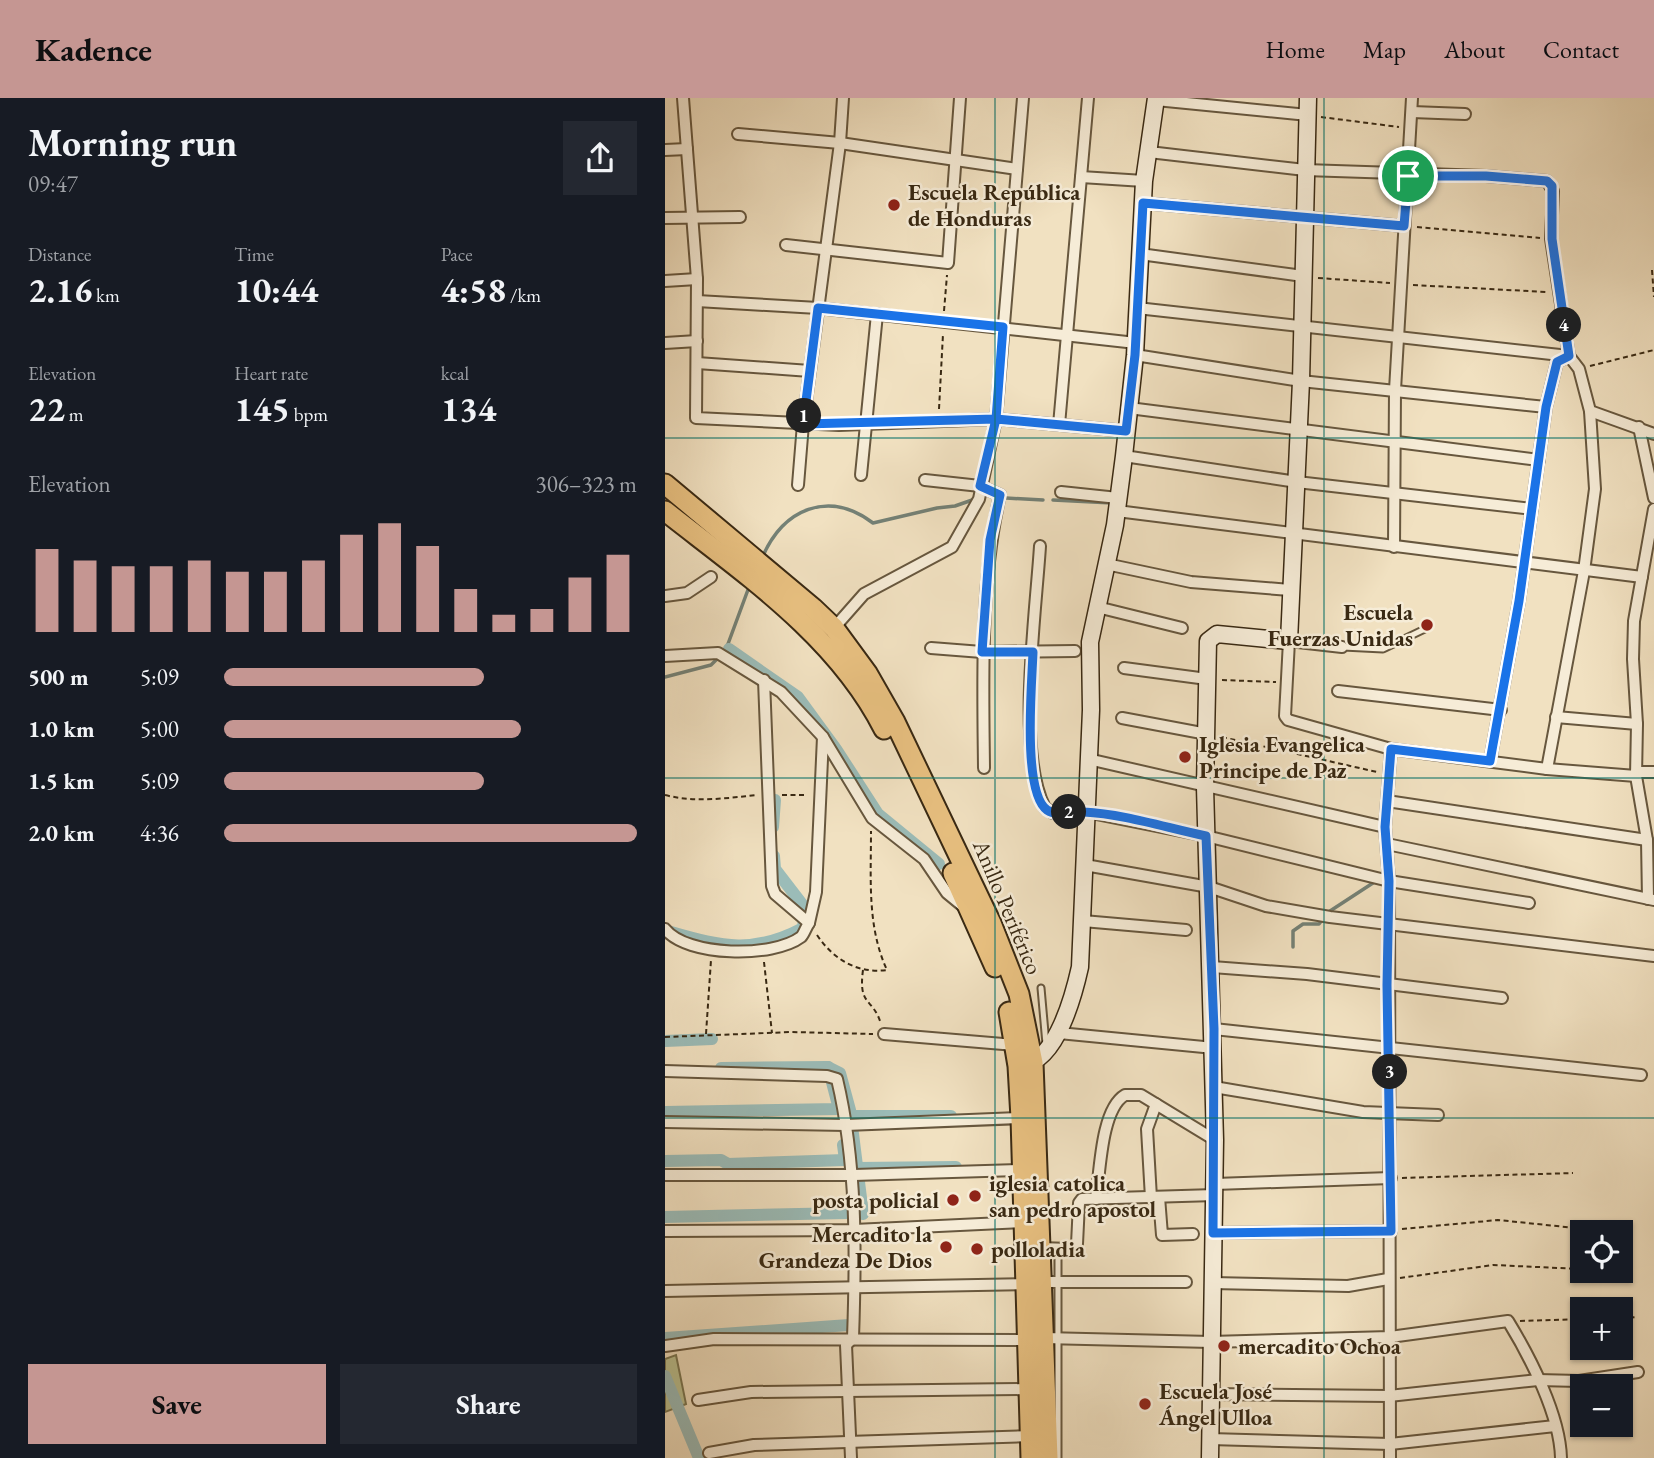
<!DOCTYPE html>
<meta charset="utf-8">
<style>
:root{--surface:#171b24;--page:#242831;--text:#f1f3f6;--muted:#9ea1a6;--accent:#c59692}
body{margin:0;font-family:"EB Garamond",serif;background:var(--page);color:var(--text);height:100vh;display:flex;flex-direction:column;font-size:26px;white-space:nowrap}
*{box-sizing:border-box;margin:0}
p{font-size:23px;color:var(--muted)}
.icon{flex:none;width:38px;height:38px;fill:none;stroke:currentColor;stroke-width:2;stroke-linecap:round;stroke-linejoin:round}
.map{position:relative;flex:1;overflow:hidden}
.details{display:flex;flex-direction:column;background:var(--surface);width:665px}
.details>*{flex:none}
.controls{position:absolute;left:905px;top:1122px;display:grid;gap:14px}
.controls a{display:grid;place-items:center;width:63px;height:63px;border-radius:0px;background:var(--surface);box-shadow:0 2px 5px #0004;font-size:35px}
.pin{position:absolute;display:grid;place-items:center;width:60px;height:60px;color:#fff;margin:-30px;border:4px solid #fff;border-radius:50%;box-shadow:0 2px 7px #0007}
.km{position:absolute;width:35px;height:35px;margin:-18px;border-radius:50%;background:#222;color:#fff;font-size:19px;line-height:35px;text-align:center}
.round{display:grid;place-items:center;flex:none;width:74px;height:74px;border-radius:0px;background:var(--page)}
.head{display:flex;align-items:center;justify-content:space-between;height:119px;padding:0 28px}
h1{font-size:38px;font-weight:700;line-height:52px}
.metrics{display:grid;grid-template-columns:repeat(3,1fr);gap:10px;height:119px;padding:7px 28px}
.metrics div{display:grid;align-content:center}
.metrics b{font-size:35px;font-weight:700}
.metrics small{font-size:19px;font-weight:400}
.metrics p{font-size:19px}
.chart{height:196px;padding:14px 28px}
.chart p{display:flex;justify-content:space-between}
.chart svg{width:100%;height:126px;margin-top:7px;stroke:var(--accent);stroke-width:6}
.action{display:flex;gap:14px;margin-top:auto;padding:14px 28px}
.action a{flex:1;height:80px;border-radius:0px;background:var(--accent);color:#111;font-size:28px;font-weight:700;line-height:80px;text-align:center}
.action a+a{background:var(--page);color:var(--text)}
ul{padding:0 28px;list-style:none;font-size:23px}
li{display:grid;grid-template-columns:112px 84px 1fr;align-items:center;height:52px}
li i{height:18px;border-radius:9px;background:var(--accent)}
header{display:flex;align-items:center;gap:42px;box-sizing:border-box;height:98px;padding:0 35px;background:var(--accent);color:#111}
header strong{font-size:33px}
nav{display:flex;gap:38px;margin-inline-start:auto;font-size:24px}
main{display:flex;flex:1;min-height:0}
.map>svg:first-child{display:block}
.green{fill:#bbc292;stroke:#7a7652;stroke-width:2}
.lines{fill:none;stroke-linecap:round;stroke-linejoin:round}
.stream{stroke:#748176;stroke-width:3.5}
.canal{stroke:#9bbcb8;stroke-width:12}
.lane-casing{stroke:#67573e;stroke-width:9}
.street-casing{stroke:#67573e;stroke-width:14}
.secondary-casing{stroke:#392913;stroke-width:19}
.highway-casing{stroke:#392913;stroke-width:23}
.path{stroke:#392913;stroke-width:2;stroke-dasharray:5 3.5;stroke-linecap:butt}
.lane{stroke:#f6ecd7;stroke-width:5}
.street{stroke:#f6ecd7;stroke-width:10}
.secondary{stroke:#f6ecd7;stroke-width:16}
.highway{stroke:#e8c080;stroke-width:19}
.route-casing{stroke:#fff;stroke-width:14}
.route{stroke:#1a73e8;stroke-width:9}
.grid{fill:none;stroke:#0f766e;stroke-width:2;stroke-opacity:0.55}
.poi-dot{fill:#8f2418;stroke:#f6ecd7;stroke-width:2.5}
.labels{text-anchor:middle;stroke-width:5;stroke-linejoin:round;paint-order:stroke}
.poi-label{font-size:23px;font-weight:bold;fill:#392913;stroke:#f6ecd7;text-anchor:start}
.street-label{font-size:23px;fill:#392913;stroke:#f6ecd7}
</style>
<header>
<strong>Kadence</strong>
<nav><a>Home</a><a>Map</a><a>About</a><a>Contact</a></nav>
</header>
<main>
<section class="details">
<div class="head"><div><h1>Morning run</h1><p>09:47</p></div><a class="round"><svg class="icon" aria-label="share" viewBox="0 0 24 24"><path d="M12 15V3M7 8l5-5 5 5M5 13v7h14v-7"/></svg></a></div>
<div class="metrics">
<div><p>Distance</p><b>2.16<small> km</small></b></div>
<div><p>Time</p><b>10:44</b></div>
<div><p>Pace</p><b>4:58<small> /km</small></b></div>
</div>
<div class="metrics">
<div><p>Elevation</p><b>22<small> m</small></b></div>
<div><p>Heart rate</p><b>145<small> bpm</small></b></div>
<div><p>kcal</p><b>134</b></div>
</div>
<div class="chart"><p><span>Elevation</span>306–323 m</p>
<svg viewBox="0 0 160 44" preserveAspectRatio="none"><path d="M5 44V15M15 44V19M25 44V21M35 44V21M45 44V19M55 44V23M65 44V23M75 44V19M85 44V10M95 44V6M105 44V14M115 44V29M125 44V38M135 44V36M145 44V25M155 44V17"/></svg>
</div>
<ul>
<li><b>500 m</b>5:09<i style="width:63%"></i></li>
<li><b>1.0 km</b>5:00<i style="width:72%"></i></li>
<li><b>1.5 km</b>5:09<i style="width:63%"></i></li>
<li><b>2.0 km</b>4:36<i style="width:100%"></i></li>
</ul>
<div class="action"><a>Save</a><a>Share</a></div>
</section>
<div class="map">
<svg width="989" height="1360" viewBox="0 0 989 1360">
<rect width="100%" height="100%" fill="#f1e1c1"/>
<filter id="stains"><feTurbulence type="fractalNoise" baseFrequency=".00286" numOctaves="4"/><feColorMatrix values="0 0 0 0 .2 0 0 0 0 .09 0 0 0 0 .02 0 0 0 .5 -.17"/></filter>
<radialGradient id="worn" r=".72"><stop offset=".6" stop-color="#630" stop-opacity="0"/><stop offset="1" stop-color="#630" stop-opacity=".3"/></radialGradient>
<path class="green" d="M11 1257 21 1306 0 1314V1261Z"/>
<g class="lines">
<g class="stream">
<path d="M341 400 378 402"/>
<path d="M388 402 447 405"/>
<path d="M97 460C118 411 163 391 208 425L272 410 290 408 310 401"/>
<path d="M60 554 84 489"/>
<path d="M0 579 46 567 53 560"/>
<path d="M662 815 711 783"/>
<path d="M628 849V833L638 826H654L658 821"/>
</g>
<g class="canal">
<path d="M64 551 133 599 171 651 213 716 274 766"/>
<path d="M108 729 110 702"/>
<path d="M6 834C58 849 89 856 138 830L140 810 110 771 109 758"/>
<path d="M0 943 47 941"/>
<path d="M163 969 175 975 185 1012 198 1116"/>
<path d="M0 1014 174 1011 163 969 56 970"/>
<path d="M188 1018H286"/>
<path d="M0 1063 56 1062 63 1066 180 1062 178 1047"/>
<path d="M192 1070 291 1069"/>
<path d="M0 1119 182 1115"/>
<path d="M0 1240 184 1227"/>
<path d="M0 1278 34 1360"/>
</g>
<defs>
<g id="lane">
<path d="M678 549 718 551 764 529"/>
<path d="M376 890 381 946"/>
<path d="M393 1360V1151"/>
</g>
<g id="street">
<path d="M18 0 32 181 31 320 174 327 331 321 461 333"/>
<path d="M491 2 643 17"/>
<path d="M747 14 800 16"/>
<path d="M73 36 175 45 352 71"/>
<path d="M0 52 22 51"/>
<path d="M484 54 640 72 821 78 882 83 888 93 886 141 904 258 914 271 925 313 989 336"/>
<path d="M416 79 479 83"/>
<path d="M478 105 739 128"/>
<path d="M0 120 75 119"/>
<path d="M121 147 283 165 295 0"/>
<path d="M475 156 638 178"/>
<path d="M0 183 32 181"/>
<path d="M32 203 153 210 471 245"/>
<path d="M472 210 904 258"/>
<path d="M0 245 32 243"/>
<path d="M470 257 636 283 881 309"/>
<path d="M32 265 145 273"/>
<path d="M464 310 874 362"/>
<path d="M394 327 423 0"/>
<path d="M974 329 989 400"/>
<path d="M459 358 632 384 867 411"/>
<path d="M196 377 212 216"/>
<path d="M260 382 315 388 335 397C315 486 318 578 319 670"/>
<path d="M133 387 138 326 175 45 178 0"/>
<path d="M396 394 453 400"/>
<path d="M452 413 977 479"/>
<path d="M375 448C371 514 351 654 380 710L388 715 421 714 541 738 724 783 864 805"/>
<path d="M729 449 730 292 747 0"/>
<path d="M441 466 526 484 625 492"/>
<path d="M0 498 22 495 46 479"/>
<path d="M432 509 517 530"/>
<path d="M169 530 199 496 287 449 314 401 331 321 358 0"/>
<path d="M677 549 624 543 620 618 623 622 726 651 882 671 971 678"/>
<path d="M266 550 317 554 410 553"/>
<path d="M0 558 53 555 116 594 158 639 207 720 259 761 282 795 299 809"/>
<path d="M459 570 542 581"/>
<path d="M673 593 836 612"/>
<path d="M891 619 972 626"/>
<path d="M457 620 542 636"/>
<path d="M423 661 720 729"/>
<path d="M825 663 854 503 881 309 892 264 904 258"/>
<path d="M882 671 919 473 930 391 925 313"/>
<path d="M971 674H989"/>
<path d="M722 703 982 742"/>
<path d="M722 746 989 802"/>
<path d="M420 767 544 789 601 808 665 819 989 858"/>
<path d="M983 801 982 742 971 678 972 626 968 561 969 523 989 411"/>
<path d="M418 823 521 832"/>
<path d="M144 825 151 794 158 639"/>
<path d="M0 831C22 859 108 860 136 839 139 836 141 829 144 825L110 796 107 788 99 582"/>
<path d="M547 869 642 876 837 900"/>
<path d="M549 931 976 977"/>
<path d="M394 935 549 950"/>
<path d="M219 936 350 947"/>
<path d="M0 973 162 978 172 981C192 1065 191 1155 188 1240L181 1247 186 1360"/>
<path d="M549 989 698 1014 773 1017"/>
<path d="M0 1024 181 1027 356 1020"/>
<path d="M0 1077H189L357 1072"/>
<path d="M550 1086 726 1080"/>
<path d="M494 1099 497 1137 528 1136"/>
<path d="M486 1100 482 1031 491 1006"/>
<path d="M431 1101C435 1074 436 1011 460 997H476L550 1042"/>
<path d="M0 1133 189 1132 359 1124"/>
<path d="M548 1135 726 1133"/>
<path d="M375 1150 405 1151 412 1146 414 1105 417 1101 550 1097"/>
<path d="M376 1184H521"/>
<path d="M547 1185 683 1188 723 1181"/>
<path d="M0 1193 360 1186"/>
<path d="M379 1240 546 1244 725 1239 843 1223C865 1259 895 1317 896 1360"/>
<path d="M0 1248 49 1241 362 1242"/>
<path d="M546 1296 724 1298 873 1282 914 1283 973 1274"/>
<path d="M33 1302 86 1294 364 1291"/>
<path d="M545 1341 725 1346 890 1328"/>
<path d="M44 1355 89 1347 366 1338"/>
<path d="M725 1360 724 783 720 729 726 651"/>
</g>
<g id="secondary">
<path d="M360 966C392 961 409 896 415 869L426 612 425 544 450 427 459 358 470 257 479 83 491 0"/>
<path d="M545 1360 550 1042 540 689 543 543 552 536 624 543 636 283 643 0"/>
</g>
<g id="highway">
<path d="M0 386 148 510 169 530 202 575 230 624 326 825 354 896 368 965 383 1360"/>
<path d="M0 413C80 476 172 538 219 631"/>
<path d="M288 775 330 869"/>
<path d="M344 914 353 968 356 1020 366 1360"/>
</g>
</defs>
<use href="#lane" class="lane-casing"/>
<use href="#street" class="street-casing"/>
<use href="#secondary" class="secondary-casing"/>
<use href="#highway" class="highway-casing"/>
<g class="path">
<path d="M656 19 734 29"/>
<path d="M752 129 875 140"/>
<path d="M987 172 989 199"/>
<path d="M653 180 725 185"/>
<path d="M748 187 882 194"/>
<path d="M279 213 282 177"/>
<path d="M925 268 989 252"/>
<path d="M274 311 278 236"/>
<path d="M557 582 611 584"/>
<path d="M557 639 712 674"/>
<path d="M0 697C31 705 62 700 93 697"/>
<path d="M117 697H142"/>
<path d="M152 837C168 861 192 876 222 872 202 829 206 781 206 733"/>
<path d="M99 864 107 935"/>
<path d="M198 872C193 909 208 899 216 926"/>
<path d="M41 936 46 862"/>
<path d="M0 939 127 934 208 936"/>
<path d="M737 1080 908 1075"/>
<path d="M737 1131 833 1122 911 1130"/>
<path d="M735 1180 828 1167 917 1171"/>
<path d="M956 1220 972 1219"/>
<path d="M855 1223 917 1221"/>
</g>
<use href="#lane" class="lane"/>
<use href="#street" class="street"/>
<use href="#secondary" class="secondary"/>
<use href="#highway" class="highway"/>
</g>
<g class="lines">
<defs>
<path id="route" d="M743 78 739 128 478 105 470 257 461 333 331 321 138 326 153 210 338 229 331 321 315 388 335 397 325 442 317 554H368C367 584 357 694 382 712 392 719 408 713 419 714 459 716 502 730 541 738L549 931 548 1135 726 1133 722 887 724 783 720 729 726 651 825 663 854 503 881 309 892 264 904 258 887 141V88L882 83 821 78H743"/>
</defs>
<use href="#route" class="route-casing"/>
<use href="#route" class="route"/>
</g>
<path class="grid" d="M330 0V1360M659 0V1360M0 340H989M0 680H989M0 1020H989"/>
<g class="poi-dot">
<circle cx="229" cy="107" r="7"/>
<circle cx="762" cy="527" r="7"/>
<circle cx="520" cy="659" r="7"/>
<circle cx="310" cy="1098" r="7"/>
<circle cx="288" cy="1102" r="7"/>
<circle cx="281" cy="1149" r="7"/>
<circle cx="312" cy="1151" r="7"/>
<circle cx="559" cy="1248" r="7"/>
<circle cx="480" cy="1306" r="7"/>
</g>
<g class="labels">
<g class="poi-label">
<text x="243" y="102">Escuela República<tspan x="243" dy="26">de Honduras</tspan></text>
<text x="748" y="522" text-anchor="end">Escuela<tspan x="748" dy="26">Fuerzas Unidas</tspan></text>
<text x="534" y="654">Iglesia Evangelica<tspan x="534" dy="26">Principe de Paz</tspan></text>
<text x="324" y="1093">iglesia catolica<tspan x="324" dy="26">san pedro apostol</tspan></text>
<text x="274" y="1110" text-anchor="end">posta policial</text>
<text x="267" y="1144" text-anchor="end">Mercadito la<tspan x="267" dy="26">Grandeza De Dios</tspan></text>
<text x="326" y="1159">polloladia</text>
<text x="573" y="1256">mercadito Ochoa</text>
<text x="494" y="1301">Escuela José<tspan x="494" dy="26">Ángel Ulloa</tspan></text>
</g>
<g class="street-label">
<text transform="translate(343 809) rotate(67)" y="8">Anillo Periférico</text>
</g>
</g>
<rect width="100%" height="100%" filter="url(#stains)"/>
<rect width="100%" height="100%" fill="url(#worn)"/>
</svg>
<div class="controls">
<a><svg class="icon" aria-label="locate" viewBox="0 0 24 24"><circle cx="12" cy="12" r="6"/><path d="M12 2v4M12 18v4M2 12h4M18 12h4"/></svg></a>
<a>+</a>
<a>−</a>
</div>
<div class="pin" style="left:743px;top:78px;background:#1e9e55"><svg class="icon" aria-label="arrive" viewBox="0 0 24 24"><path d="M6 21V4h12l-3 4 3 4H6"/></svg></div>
<b class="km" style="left:139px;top:318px">1</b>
<b class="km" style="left:404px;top:714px">2</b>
<b class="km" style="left:725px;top:974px">3</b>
<b class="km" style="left:899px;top:227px">4</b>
</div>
</main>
